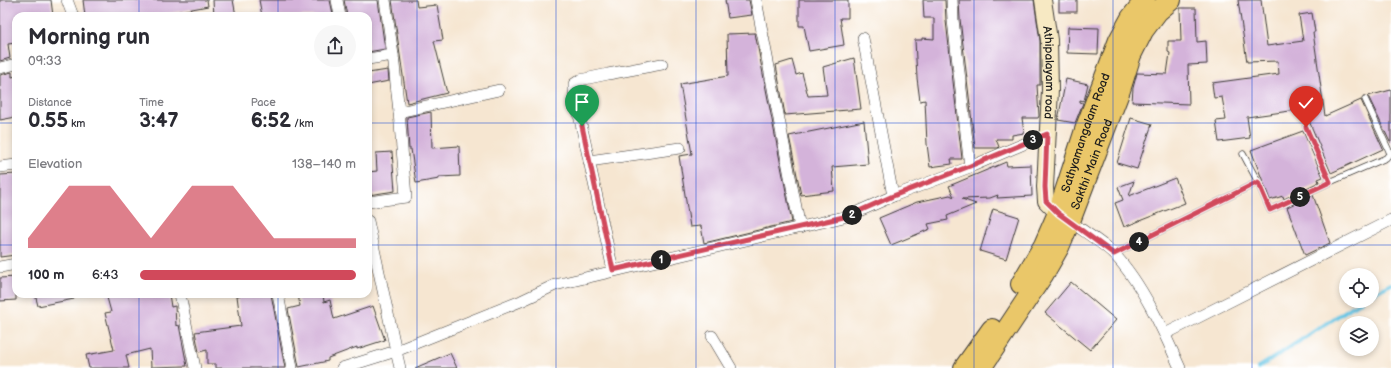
<!DOCTYPE html>
<meta charset="utf-8">
<style>
:root{--surface:#fff;--page:#f7f7f7;--text:#2b2b33;--muted:#7c7c81;--accent:#d1495b}
body{margin:0;font-family:"Balsamiq Sans",sans-serif;background:var(--page);color:var(--text);height:100vh;display:flex;flex-direction:column;font-size:15px;white-space:nowrap}
*{box-sizing:border-box;margin:0}
p{font-size:13px;color:var(--muted)}
.icon{flex:none;width:22px;height:22px;fill:none;stroke:currentColor;stroke-width:2;stroke-linecap:round;stroke-linejoin:round}
.map{position:relative;flex:1;overflow:hidden}
.details{position:absolute;left:12px;top:12px;width:360px;height:286px;display:flex;flex-direction:column;background:var(--surface);border-radius:12px;box-shadow:0 2px 6px #0003}
.details>*{flex:none}
.controls{position:absolute;left:1339px;top:268px;display:grid;gap:8px}
.controls a{display:grid;place-items:center;width:40px;height:40px;border-radius:50%;background:var(--surface);box-shadow:0 2px 6px #0003;font-size:20px}
.pin{position:absolute;display:grid;place-items:center;width:34px;height:34px;color:#fff;margin:-41px -17px;border-radius:50% 50% 50% 0;rotate:-45deg;box-shadow:0 0 4px #0007}
.pin .icon{rotate:45deg}
.km{position:absolute;width:20px;height:20px;margin:-10px;border-radius:50%;background:#222;color:#fff;font-size:11px;line-height:20px;text-align:center}
.round{display:grid;place-items:center;flex:none;width:42px;height:42px;border-radius:21px;background:var(--page)}
.summary{display:flex;align-items:center;justify-content:space-between;height:68px;padding:0 16px}
h1{font-size:22px;font-weight:600;line-height:30px}
.figures{display:grid;grid-template-columns:repeat(3,1fr);gap:6px;height:68px;padding:4px 16px}
.figures div{display:grid;align-content:center}
.figures b{font-size:20px;font-weight:600}
.figures small{font-size:11px;font-weight:400}
.figures p{font-size:11px}
.chart{height:112px;padding:8px 16px}
.chart p{display:flex;justify-content:space-between}
.chart svg{width:100%;height:72px;margin-top:4px;fill:var(--accent);opacity:.7}
ul{padding:0 16px;list-style:none;font-size:13px}
li{display:grid;grid-template-columns:64px 48px 1fr;align-items:center;height:30px}
li i{height:10px;border-radius:5px;background:var(--accent)}
.map>svg:first-child{display:block}
.lines{fill:none;stroke-linecap:round;stroke-linejoin:round}
.stream{stroke:#67c6e5;stroke-width:4}
.building{fill:#d4b3da}
.lane-casing{stroke:#3d3a37;stroke-width:7}
.street-casing{stroke:#3d3a37;stroke-width:12}
.secondary-casing{stroke:#3d3a37;stroke-width:18}
.highway-casing{stroke:#3d3a37;stroke-width:22}
.lane{stroke:#fff;stroke-width:5.5}
.street{stroke:#fff;stroke-width:11}
.secondary{stroke:#f7e9c3;stroke-width:16}
.highway{stroke:#eac769;stroke-width:20}
.route-casing{stroke:#fff;stroke-width:8}
.route{stroke:#d1495b;stroke-width:5}
.grid{fill:none;stroke:#1d4ed8;stroke-width:1;stroke-opacity:0.55}
.labels{text-anchor:middle;stroke-width:4;stroke-linejoin:round;paint-order:stroke}
.street-label{font-size:12px;fill:#1c1c1c;stroke:#fff}
</style>
<div class="map">
<svg width="1391" height="368" viewBox="0 0 1391 368">
<rect width="100%" height="100%" fill="#fff"/>
<filter id="ink" filterUnits="userSpaceOnUse"><feTurbulence type="fractalNoise" baseFrequency=".025" numOctaves="2"/><feDisplacementMap in="SourceGraphic" scale="8" xChannelSelector="R" yChannelSelector="G"/><feConvolveMatrix kernelMatrix="1 2 1 2 8 2 1 2 1" color-interpolation-filters="sRGB"/></filter>
<filter id="wash" filterUnits="userSpaceOnUse"><feTurbulence type="fractalNoise" baseFrequency=".012" numOctaves="4" result="noise"/><feDisplacementMap in="SourceGraphic" scale="16" xChannelSelector="R" yChannelSelector="G"/><feGaussianBlur stdDeviation="0.9" result="paint"/><feColorMatrix in="noise" values="0 0 0 0 0 0 0 0 0 0 0 0 0 0 0 0 0 1.4 0 .05"/><feComposite in="paint" operator="in"/></filter>
<g filter="url(#wash)">
<rect width="100%" height="100%" fill="#f6e6d1"/>
<g class="lines">
<g class="stream">
<path d="M1372 294 1391 284"/>
<path d="M1258 368 1361 301"/>
</g>
</g>
<g id="blocks">
<g class="building">
<path d="M0 0H51L53 16H16V43L8 44 10 58 0 61Z"/>
<path d="M83 0H207L208 6 160 15V14L147 16H85Z"/>
<path d="M213 0H233L236 16H214Z"/>
<path d="M259 0H330L333 14 324 16H262Z"/>
<path d="M344 0H378L385 49 368 52V16H347Z"/>
<path d="M392 0H416L417 7 437 5 443 40 434 41 447 93 407 103Z"/>
<path d="M725 0H749L752 15 728 18Z"/>
<path d="M799 0H848V18H840L844 45 809 51 804 26H799Z"/>
<path d="M923 0H945L946 21 962 159H951L952 164 930 167 927 144 925 100 920 101 917 78 915 40H922V38L934 39V18H924Z"/>
<path d="M959 0H1034L1040 41V85H1037L1039 116 1038 118H1022L1024 133 1012 135V139H996L999 147 998 148H975L960 19Z"/>
<rect x="1059" y="0" width="18" height="12"/>
<path d="M1238 0H1261L1267 46 1303 41 1299 15 1312 13 1315 32H1313L1325 116 1361 100 1383 149 1331 173 1304 109 1247 117 1250 138 1219 142 1216 121 1226 120 1222 97 1214 98 1212 83 1279 74 1278 61 1247 62Z"/>
<path d="M1180 8H1196L1197 42 1206 41 1207 64 1188 65 1189 104 1132 102 1133 88 1137 73 1167 74 1170 53 1168 52V41H1181Z"/>
<path d="M1068 27 1099 28 1098 54 1067 53Z"/>
<path d="M755 33 792 222 704 243 701 226 690 227 679 156 692 154 680 84 728 76 727 34Z"/>
<path d="M854 58 861 109 785 115 776 65 792 60 796 75 802 73 808 96 827 95 823 67Z"/>
<path d="M388 70 389 81 368 85V73Z"/>
<path d="M12 72V77L16 76V117L0 120V75Z"/>
<path d="M1066 79 1088 84 1084 101 1080 100V102L1083 103 1075 123 1058 120Z"/>
<path d="M1391 90V142H1390L1368 96Z"/>
<path d="M431 112 432 148 459 146 460 176 439 177V179L416 183 411 149H409L407 117Z"/>
<path d="M1131 118 1152 124 1137 169 1117 163Z"/>
<path d="M864 121 868 164 832 167 834 191 801 195 789 136Z"/>
<path d="M1303 131 1323 177 1318 179 1319 182 1284 199 1283 196 1270 200 1251 150Z"/>
<path d="M392 152 395 191 368 195V172L377 171 376 153Z"/>
<path d="M1006 162 1007 166 1031 165 1032 196 997 198 998 195 990 198 962 199 976 204 947 216 948 220 928 224 930 229 891 245 879 218 917 202 950 195 954 197 949 186Z"/>
<path d="M16 174V255L0 257V175Z"/>
<path d="M1175 178 1185 203 1124 227 1115 203 1123 200 1118 187 1134 181 1129 196Z"/>
<path d="M1313 195 1330 243 1305 255 1287 207Z"/>
<path d="M993 209 1019 217 1006 259 980 251Z"/>
<path d="M16 277V300L0 301V278Z"/>
<path d="M1071 282 1116 320 1090 350 1045 313Z"/>
<path d="M35 294H74V299L38 306Z"/>
<path d="M106 294H169L171 307 175 306 176 326 179 325 187 366 151 367 150 349 126 355 129 368H89L86 355 114 350 105 313 111 312Z"/>
<path d="M249 294H271L285 368H216V364H207V350L199 352 195 332 241 326 237 296Z"/>
<path d="M298 294H323L324 302 330 300 334 319 373 306 385 340 357 349V347L328 358V361L299 367 288 309 300 306Z"/>
<path d="M450 353 457 368H415Z"/>
</g>
</g>
</g>
<g filter="url(#ink)">
<use href="#blocks" fill-opacity="0" stroke="#3d3a37" stroke-width="1"/>
<g class="lines">
<defs>
<g id="lane">
<path d="M1306 127 1330 182"/>
<path d="M1243 154 1258 182"/>
<path d="M1114 254 1258 182 1270 210 1330 182 1386 158 1390 153 1365 99"/>
</g>
<g id="street">
<path d="M67 0 73 16"/>
<path d="M337 0 340 16"/>
<path d="M385 0 393 55"/>
<path d="M756 0 800 228"/>
<path d="M952 0 953 20 970 167"/>
<path d="M863 38 893 196"/>
<path d="M368 59 393 55 399 112 406 197 368 202"/>
<path d="M0 68 16 64"/>
<path d="M399 112 499 90"/>
<path d="M589 161 680 148"/>
<path d="M0 167 16 165"/>
<path d="M1070 221C1083 231 1103 243 1114 254 1142 283 1164 332 1180 368"/>
<path d="M0 267 16 264"/>
<path d="M613 270 574 92V84L580 80 608 74 662 64"/>
<path d="M180 294 195 368"/>
<path d="M278 294 292 368"/>
<path d="M1165 334 1391 220"/>
<path d="M712 336 731 368"/>
<path d="M342 368 396 351 368 221"/>
<path d="M400 368 396 351 521 301 555 285 848 216 893 196 970 167 1047 134"/>
</g>
<g id="secondary">
<path id="s1" d="M1043 0 1049 40 1050 90 1045 187 1046 201 1058 213 1066 218"/>
</g>
<g id="highway">
<path id="s2" d="M1021 284 1044 245 1058 213 1086 127 1119 40 1131 18 1145 0"/>
<path d="M964 368 992 329"/>
<path id="s3" d="M981 368 1043 275 1059 247 1070 221 1120 90 1131 55 1143 31 1158 11 1171 0"/>
</g>
</defs>
<use href="#lane" class="lane-casing"/>
<use href="#street" class="street-casing"/>
<use href="#secondary" class="secondary-casing"/>
<use href="#highway" class="highway-casing"/>
<use href="#lane" class="lane"/>
<use href="#street" class="street"/>
<use href="#secondary" class="secondary"/>
<use href="#highway" class="highway"/>
</g>
</g>
<g class="lines" filter="url(#ink)">
<defs>
<path id="route" d="M582 126 613 270 848 216 893 196 970 166 1047 134 1045 187 1046 201 1058 213 1114 254 1258 182 1270 210 1330 182 1306 127"/>
</defs>
<use href="#route" class="route-casing"/>
<use href="#route" class="route"/>
</g>
<path class="grid" d="M139 0V16M278 0V16M417 0V368M556 0V368M696 0V368M835 0V368M974 0V368M1113 0V368M1252 0V368M0 123H16M368 123H1391M0 245H16M368 245H1391M139 294V368M278 294V368"/>
<g class="labels">
<g class="street-label">
<text dy="4" stroke="none"><textPath href="#s1" startOffset="73">Athipalayam road</textPath></text>
<text dy="4" stroke="none"><textPath href="#s2" startOffset="165">Sathyamangalam Road</textPath></text>
<text dy="4" stroke="none"><textPath href="#s3" startOffset="233">Sakthi Main Road</textPath></text>
</g>
</g>
</svg>
<div class="controls">
<a><svg class="icon" aria-label="locate" viewBox="0 0 24 24"><circle cx="12" cy="12" r="6"/><path d="M12 2v4M12 18v4M2 12h4M18 12h4"/></svg></a>
<a><svg class="icon" aria-label="layers" viewBox="0 0 24 24"><path d="M12 4l9 5-9 5-9-5zM3 14l9 5 9-5"/></svg></a>
</div>
<div class="pin" style="left:582px;top:126px;background:#1e9e55"><svg class="icon" aria-label="arrive" viewBox="0 0 24 24"><path d="M6 21V4h12l-3 4 3 4H6"/></svg></div>
<div class="pin" style="left:1306px;top:127px;background:#d93025"><svg class="icon" aria-label="check" viewBox="0 0 24 24"><path d="M5 12l5 5 9-10"/></svg></div>
<b class="km" style="left:661px;top:260px">1</b>
<b class="km" style="left:852px;top:215px">2</b>
<b class="km" style="left:1033px;top:140px">3</b>
<b class="km" style="left:1139px;top:242px">4</b>
<b class="km" style="left:1300px;top:197px">5</b>
<section class="details">
<div class="summary"><div><h1>Morning run</h1><p>09:33</p></div><a class="round"><svg class="icon" aria-label="share" viewBox="0 0 24 24"><path d="M12 15V3M7 8l5-5 5 5M5 13v7h14v-7"/></svg></a></div>
<div class="figures">
<div><p>Distance</p><b>0.55<small> km</small></b></div>
<div><p>Time</p><b>3:47</b></div>
<div><p>Pace</p><b>6:52<small> /km</small></b></div>
</div>
<div class="chart"><p><span>Elevation</span>138–140 m</p>
<svg viewBox="0 0 160 44" preserveAspectRatio="none"><path d="M0 44V38L10 22L20 6L30 6L40 6L50 22L60 38L70 22L80 6L90 6L100 6L110 22L120 38L130 38L140 38L150 38L160 38V44z"/></svg>
</div>
<ul>
<li><b>100 m</b>6:43<i style="width:100%"></i></li>
</ul>
</section>
</div>
